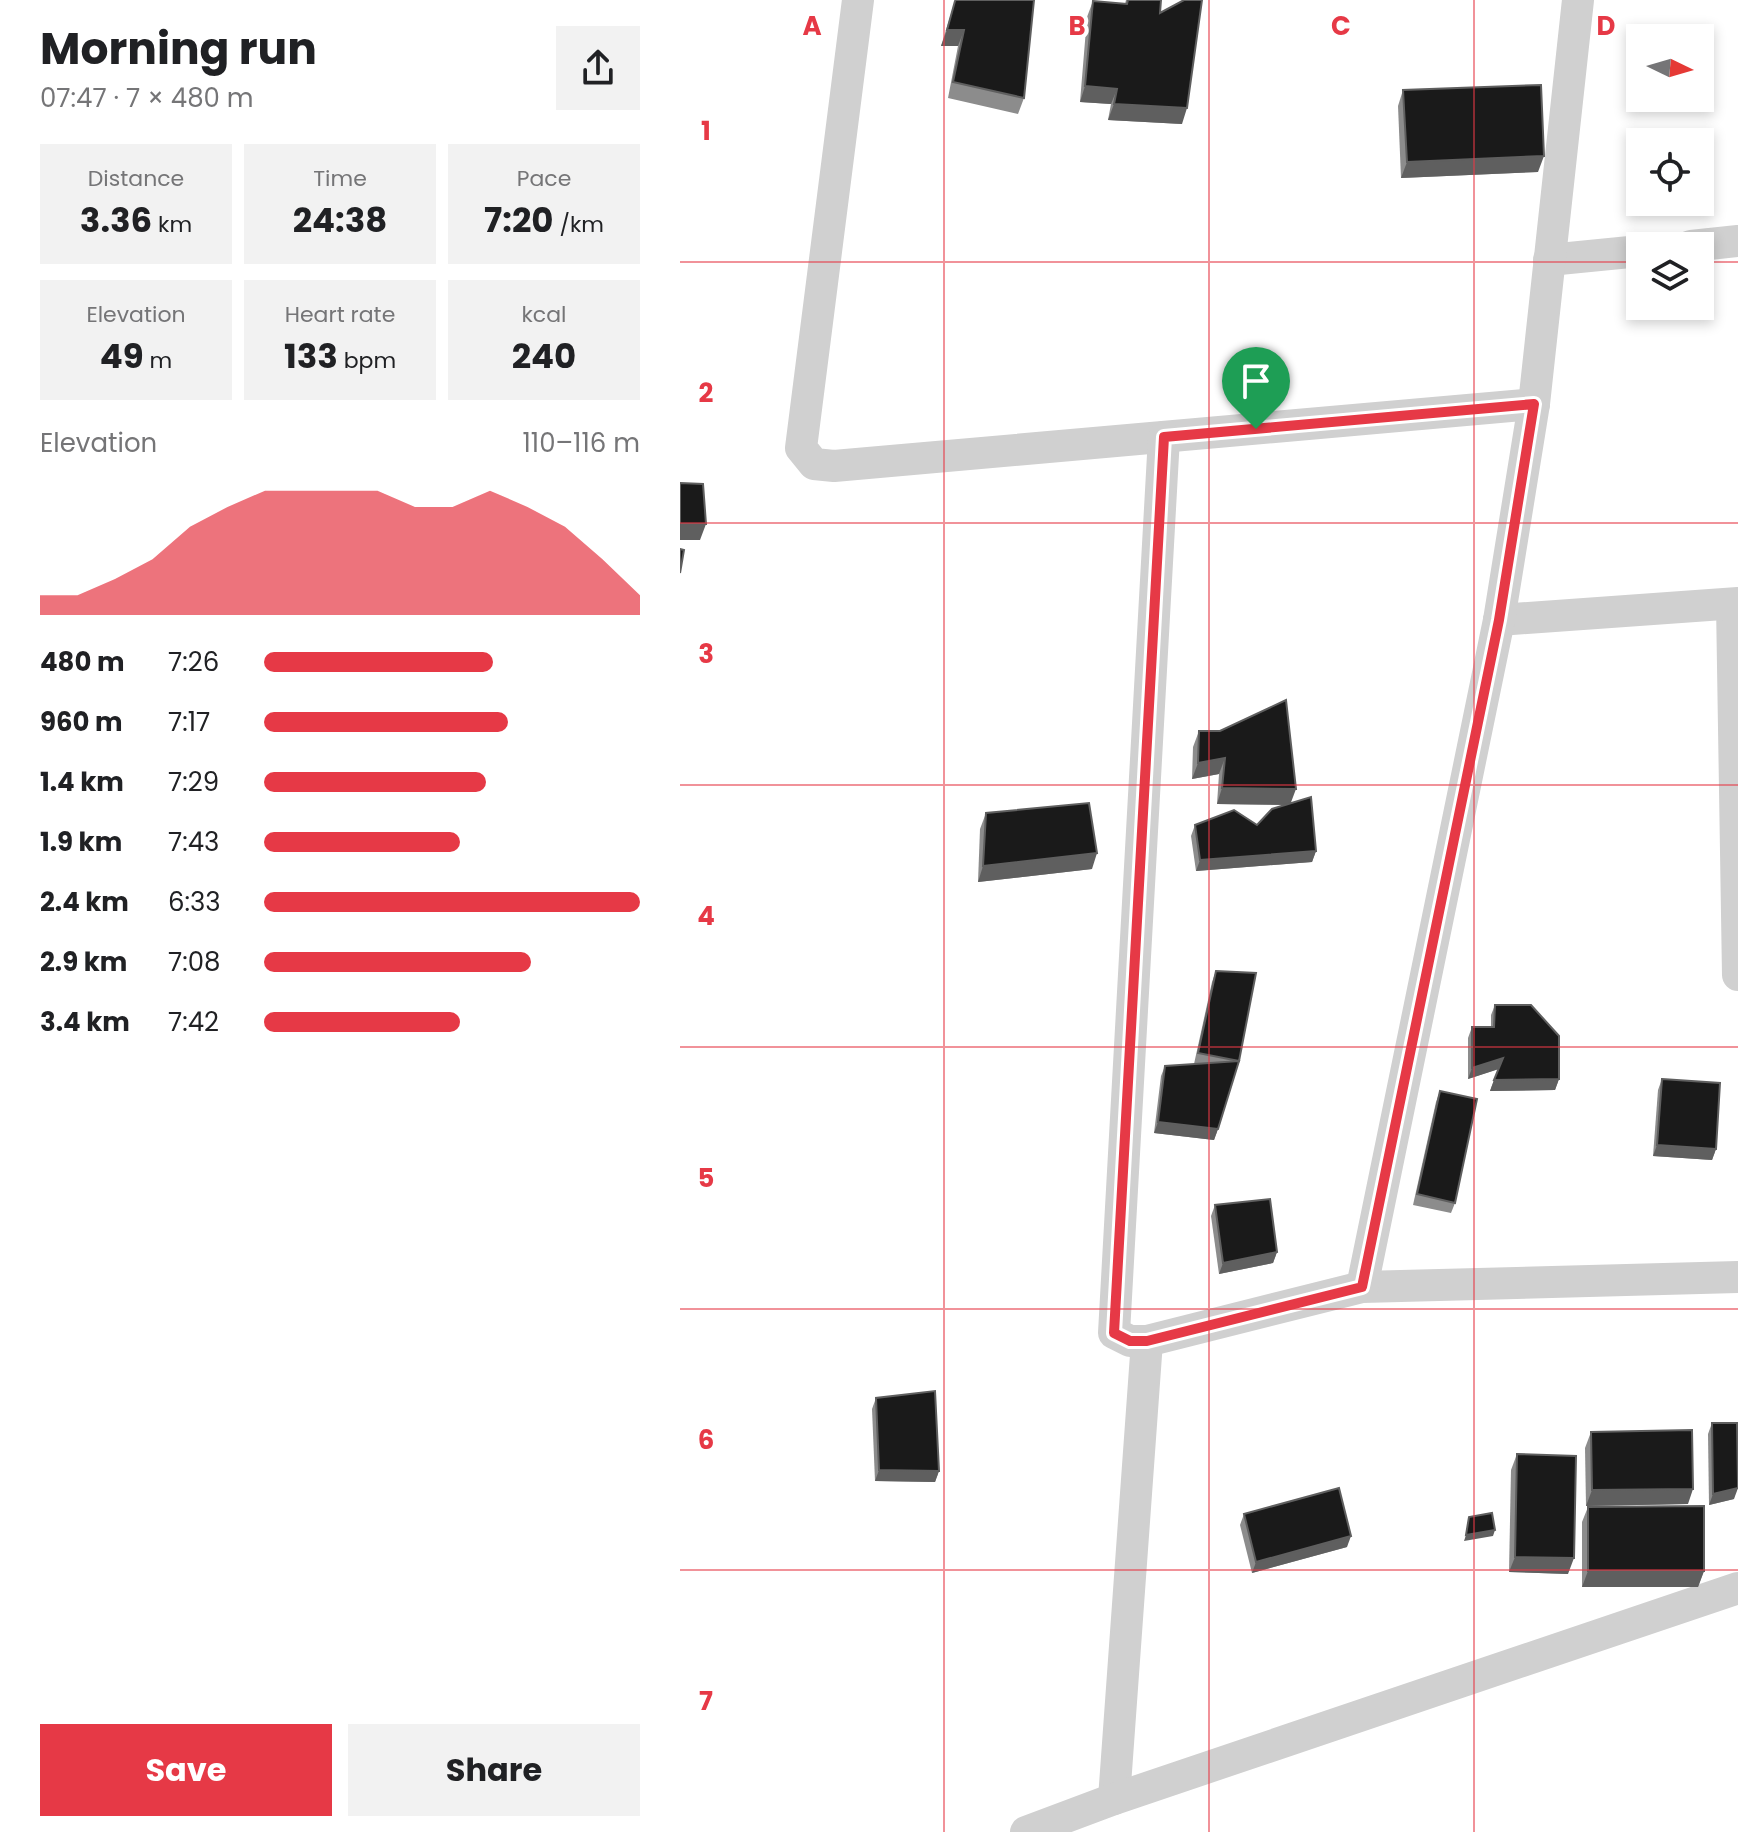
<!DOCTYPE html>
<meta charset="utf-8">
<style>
:root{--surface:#fff;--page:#f2f2f2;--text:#202124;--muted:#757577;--accent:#e63946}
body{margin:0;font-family:Poppins,sans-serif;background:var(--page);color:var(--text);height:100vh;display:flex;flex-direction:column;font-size:30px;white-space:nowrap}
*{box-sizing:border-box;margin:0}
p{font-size:26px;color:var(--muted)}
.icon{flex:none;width:44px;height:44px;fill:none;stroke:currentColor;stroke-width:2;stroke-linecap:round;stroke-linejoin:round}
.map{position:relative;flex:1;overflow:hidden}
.drawer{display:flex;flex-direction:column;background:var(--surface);width:680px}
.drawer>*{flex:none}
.needle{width:52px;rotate:95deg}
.fabs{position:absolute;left:946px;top:24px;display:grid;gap:16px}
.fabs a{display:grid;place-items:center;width:88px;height:88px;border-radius:0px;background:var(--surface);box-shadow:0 4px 12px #0003;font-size:40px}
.pin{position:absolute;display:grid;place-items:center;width:68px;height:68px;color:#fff;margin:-82px -34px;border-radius:50% 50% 50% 0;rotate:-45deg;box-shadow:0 0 8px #0007}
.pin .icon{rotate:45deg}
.round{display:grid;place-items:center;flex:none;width:84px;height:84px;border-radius:0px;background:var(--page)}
.summary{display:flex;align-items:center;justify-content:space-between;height:136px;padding:0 40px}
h1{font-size:44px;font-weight:700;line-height:60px}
.figures{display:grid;grid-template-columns:repeat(3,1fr);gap:12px;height:136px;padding:8px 40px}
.figures div{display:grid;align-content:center;border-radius:0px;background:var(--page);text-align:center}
.figures b{font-size:34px;font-weight:700}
.figures small{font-size:22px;font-weight:400}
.figures p{font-size:22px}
.chart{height:224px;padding:16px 40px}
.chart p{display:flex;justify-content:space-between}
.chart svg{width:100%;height:144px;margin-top:8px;fill:var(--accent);opacity:.7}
.primary-button{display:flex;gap:16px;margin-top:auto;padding:16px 40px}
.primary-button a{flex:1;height:92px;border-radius:0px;background:var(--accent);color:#fff;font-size:32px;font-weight:700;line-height:92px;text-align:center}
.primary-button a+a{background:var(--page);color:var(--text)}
ul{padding:0 40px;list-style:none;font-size:26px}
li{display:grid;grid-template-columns:128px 96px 1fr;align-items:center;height:60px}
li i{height:20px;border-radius:10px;background:var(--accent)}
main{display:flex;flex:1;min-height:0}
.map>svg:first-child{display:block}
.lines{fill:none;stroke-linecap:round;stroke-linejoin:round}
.street{stroke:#d0d0d0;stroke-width:32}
.wall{fill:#8c8c8c}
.shaded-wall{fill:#5f5f5f}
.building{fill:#1a1a1a;stroke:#5f5f5f;stroke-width:2}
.route-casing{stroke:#fff;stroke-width:16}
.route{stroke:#e63946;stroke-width:10}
.grid{fill:none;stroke:#e63946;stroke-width:2;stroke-opacity:0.55}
.grid-label{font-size:26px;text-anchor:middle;font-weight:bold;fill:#e63946;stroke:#fff;stroke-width:8;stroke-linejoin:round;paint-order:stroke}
</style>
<main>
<section class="drawer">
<div class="summary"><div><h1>Morning run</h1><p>07:47 · 7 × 480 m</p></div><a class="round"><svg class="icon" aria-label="share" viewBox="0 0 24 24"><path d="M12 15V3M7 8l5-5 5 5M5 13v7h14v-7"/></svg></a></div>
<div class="figures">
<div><p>Distance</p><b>3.36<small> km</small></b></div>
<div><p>Time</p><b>24:38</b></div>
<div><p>Pace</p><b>7:20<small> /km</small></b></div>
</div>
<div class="figures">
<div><p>Elevation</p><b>49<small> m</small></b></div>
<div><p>Heart rate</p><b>133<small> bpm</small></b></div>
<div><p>kcal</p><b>240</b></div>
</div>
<div class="chart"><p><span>Elevation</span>110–116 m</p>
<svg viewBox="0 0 160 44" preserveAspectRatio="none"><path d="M0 44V38L10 38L20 33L30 27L40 17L50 11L60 6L70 6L80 6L90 6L100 11L110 11L120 6L130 11L140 17L150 27L160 38V44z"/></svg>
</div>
<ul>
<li><b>480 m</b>7:26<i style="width:61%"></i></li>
<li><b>960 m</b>7:17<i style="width:65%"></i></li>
<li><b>1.4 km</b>7:29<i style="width:59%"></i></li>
<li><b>1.9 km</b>7:43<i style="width:52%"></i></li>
<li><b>2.4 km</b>6:33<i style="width:100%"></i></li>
<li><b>2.9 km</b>7:08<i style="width:71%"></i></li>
<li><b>3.4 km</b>7:42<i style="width:52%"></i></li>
</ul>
<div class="primary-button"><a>Save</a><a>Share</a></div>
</section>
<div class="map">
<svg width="1058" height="1832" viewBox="0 0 1058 1832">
<rect width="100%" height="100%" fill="#fff"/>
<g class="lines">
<g class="street">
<path d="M178 0 121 448 134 464 154 466 854 404"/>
<path d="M1011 246 1058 241"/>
<path d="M869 260 960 251"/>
<path d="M484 437 434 1333 450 1341H467L682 1287 1058 1277"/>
<path d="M1052 604 1058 975"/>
<path d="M819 620 1058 603"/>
<path d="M682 1287 819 620 854 404 898 0"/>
<path d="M434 1799 467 1341"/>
<path d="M346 1832 434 1799 1058 1588"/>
</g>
</g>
<g class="wall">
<path d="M446 0H481L480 13 502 124 428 120 431 104 400 102 407 17 413 1 445 4Z"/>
<path d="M275 1 344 98 338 114 268 98 278 46H261Z"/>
<path d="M723 90 858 172 721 178 718 106Z"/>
<path d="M519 731 611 803 636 851 632 862 516 871 511 836 515 825H577L607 805 537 804 539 774 512 779 513 747Z"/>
<path d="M306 813 412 869 298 882 300 829Z"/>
<path d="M536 971 576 973 538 1129 534 1140 474 1133 481 1076 485 1066 514 1064 532 982Z"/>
<path d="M815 1005 879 1079 875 1090 810 1091 818 1069 788 1079V1038L792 1027H811V1015Z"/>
<path d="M982 1079 1036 1149 1032 1160 973 1156 978 1090Z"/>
<path d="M760 1091 775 1203 771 1213 733 1205 756 1102Z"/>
<path d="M535 1205 597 1252 593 1263 539 1274 531 1216Z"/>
<path d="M196 1398 259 1471 255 1482 195 1481 192 1409Z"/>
<path d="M1032 1423 1054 1499 1029 1505 1028 1434Z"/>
<path d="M911 1432 1008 1504 906 1506 905 1448Z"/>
<path d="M837 1454 888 1574 829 1572 831 1470Z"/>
<path d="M908 1507 1024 1571 1018 1587H902V1522Z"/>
<path d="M564 1514 667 1547 572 1573 560 1525Z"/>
</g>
<g class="shaded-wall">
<path d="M267 30H284L278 46H261Z"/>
<path d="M405 86 437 89 431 104 400 102Z"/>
<path d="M434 104 507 108 502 124 428 120Z"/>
<path d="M864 156 858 172 721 178 727 162Z"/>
<path d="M0 524H26L20 540H0Z"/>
<path d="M545 758 539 774 512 779 518 763Z"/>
<path d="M542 788 616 789 610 805 537 804Z"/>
<path d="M636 851 632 862 516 871 520 860Z"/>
<path d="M417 853 412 869 298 882 303 866Z"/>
<path d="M823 1058 819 1069 788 1079 792 1068Z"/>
<path d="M879 1079 875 1090 810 1091 814 1080Z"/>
<path d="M478 1122 538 1129 534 1140 474 1133Z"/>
<path d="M977 1145 1036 1149 1032 1160 973 1156Z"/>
<path d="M597 1252 593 1263 539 1274 543 1263Z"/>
<path d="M199 1470 259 1471 255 1482 195 1481Z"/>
<path d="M1058 1488 1054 1499 1029 1505 1033 1494Z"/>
<path d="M1013 1489 1008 1504 906 1506 912 1490Z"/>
<path d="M815 1530 813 1536 784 1541 786 1535Z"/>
<path d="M671 1536 667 1547 572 1573 576 1562Z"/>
<path d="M835 1557 894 1558 888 1574 829 1572Z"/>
<path d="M908 1571H1024L1018 1587H902Z"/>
</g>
<g class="building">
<path d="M276 0H354L344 98 273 82 284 30H267L275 1Z"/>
<path d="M448 0H481L480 13 504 0H522L507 108 434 104 437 89 405 86 413 1 447 4Z"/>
<path d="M861 85 864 156 727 162 723 90Z"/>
<path d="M0 483 23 484 26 524H0Z"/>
<path d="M0 549 4 550 0 573Z"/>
<path d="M606 700 616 789 542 788 545 758 518 763 519 731H540Z"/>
<path d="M631 797 636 851 520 860 515 825 554 810 577 825 592 809Z"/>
<path d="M409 803 417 853 303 866 306 813Z"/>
<path d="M536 971 576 973 559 1061 518 1053Z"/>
<path d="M815 1005H851L879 1036V1079L814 1080 823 1058 792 1068V1027H814Z"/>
<path d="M559 1061 538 1129 478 1122 485 1066Z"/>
<path d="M982 1079 1040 1083 1036 1149 977 1145Z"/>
<path d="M760 1091 797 1099 775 1203 737 1194Z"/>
<path d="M590 1199 597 1252 543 1263 535 1205Z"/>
<path d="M255 1391 259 1471 199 1470 196 1398Z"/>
<path d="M1032 1423H1057L1058 1483V1488L1033 1494Z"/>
<path d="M1012 1430 1013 1489 912 1490 911 1432Z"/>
<path d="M837 1454 896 1456 894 1558 835 1557Z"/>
<path d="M659 1488 671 1536 576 1562 564 1514Z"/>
<path d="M1024 1506V1571H908V1507Z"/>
<path d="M812 1513 815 1530 786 1535 789 1517Z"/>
</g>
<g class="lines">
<defs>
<path id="route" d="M854 404 819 620 682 1287 467 1341H450L434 1333 484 437Z"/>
</defs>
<use href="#route" class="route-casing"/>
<use href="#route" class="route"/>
</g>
<path class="grid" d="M264 0V1832M529 0V1832M794 0V1832M0 262H960M1020 262H1058M0 523H1058M0 785H1058M0 1047H1058M0 1309H1058M0 1570H1058"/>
<g class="grid-label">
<text x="132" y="35">A</text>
<text x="397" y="35">B</text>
<text x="661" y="35">C</text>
<text x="926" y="35">D</text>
<text x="26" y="140">1</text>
<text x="26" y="402">2</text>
<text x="26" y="663">3</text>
<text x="26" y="925">4</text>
<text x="26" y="1187">5</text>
<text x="26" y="1449">6</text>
<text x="26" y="1710">7</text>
</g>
</svg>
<div class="fabs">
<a><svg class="needle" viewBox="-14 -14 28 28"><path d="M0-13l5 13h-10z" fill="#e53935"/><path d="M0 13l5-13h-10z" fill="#757577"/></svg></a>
<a><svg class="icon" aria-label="locate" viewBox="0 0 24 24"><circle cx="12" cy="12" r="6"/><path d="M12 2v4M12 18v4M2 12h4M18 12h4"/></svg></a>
<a><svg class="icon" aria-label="layers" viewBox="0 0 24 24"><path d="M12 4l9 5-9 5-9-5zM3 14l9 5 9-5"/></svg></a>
</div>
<div class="pin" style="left:576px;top:429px;background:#1e9e55"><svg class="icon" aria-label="arrive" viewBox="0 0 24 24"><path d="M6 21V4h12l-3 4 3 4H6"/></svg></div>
</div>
</main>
